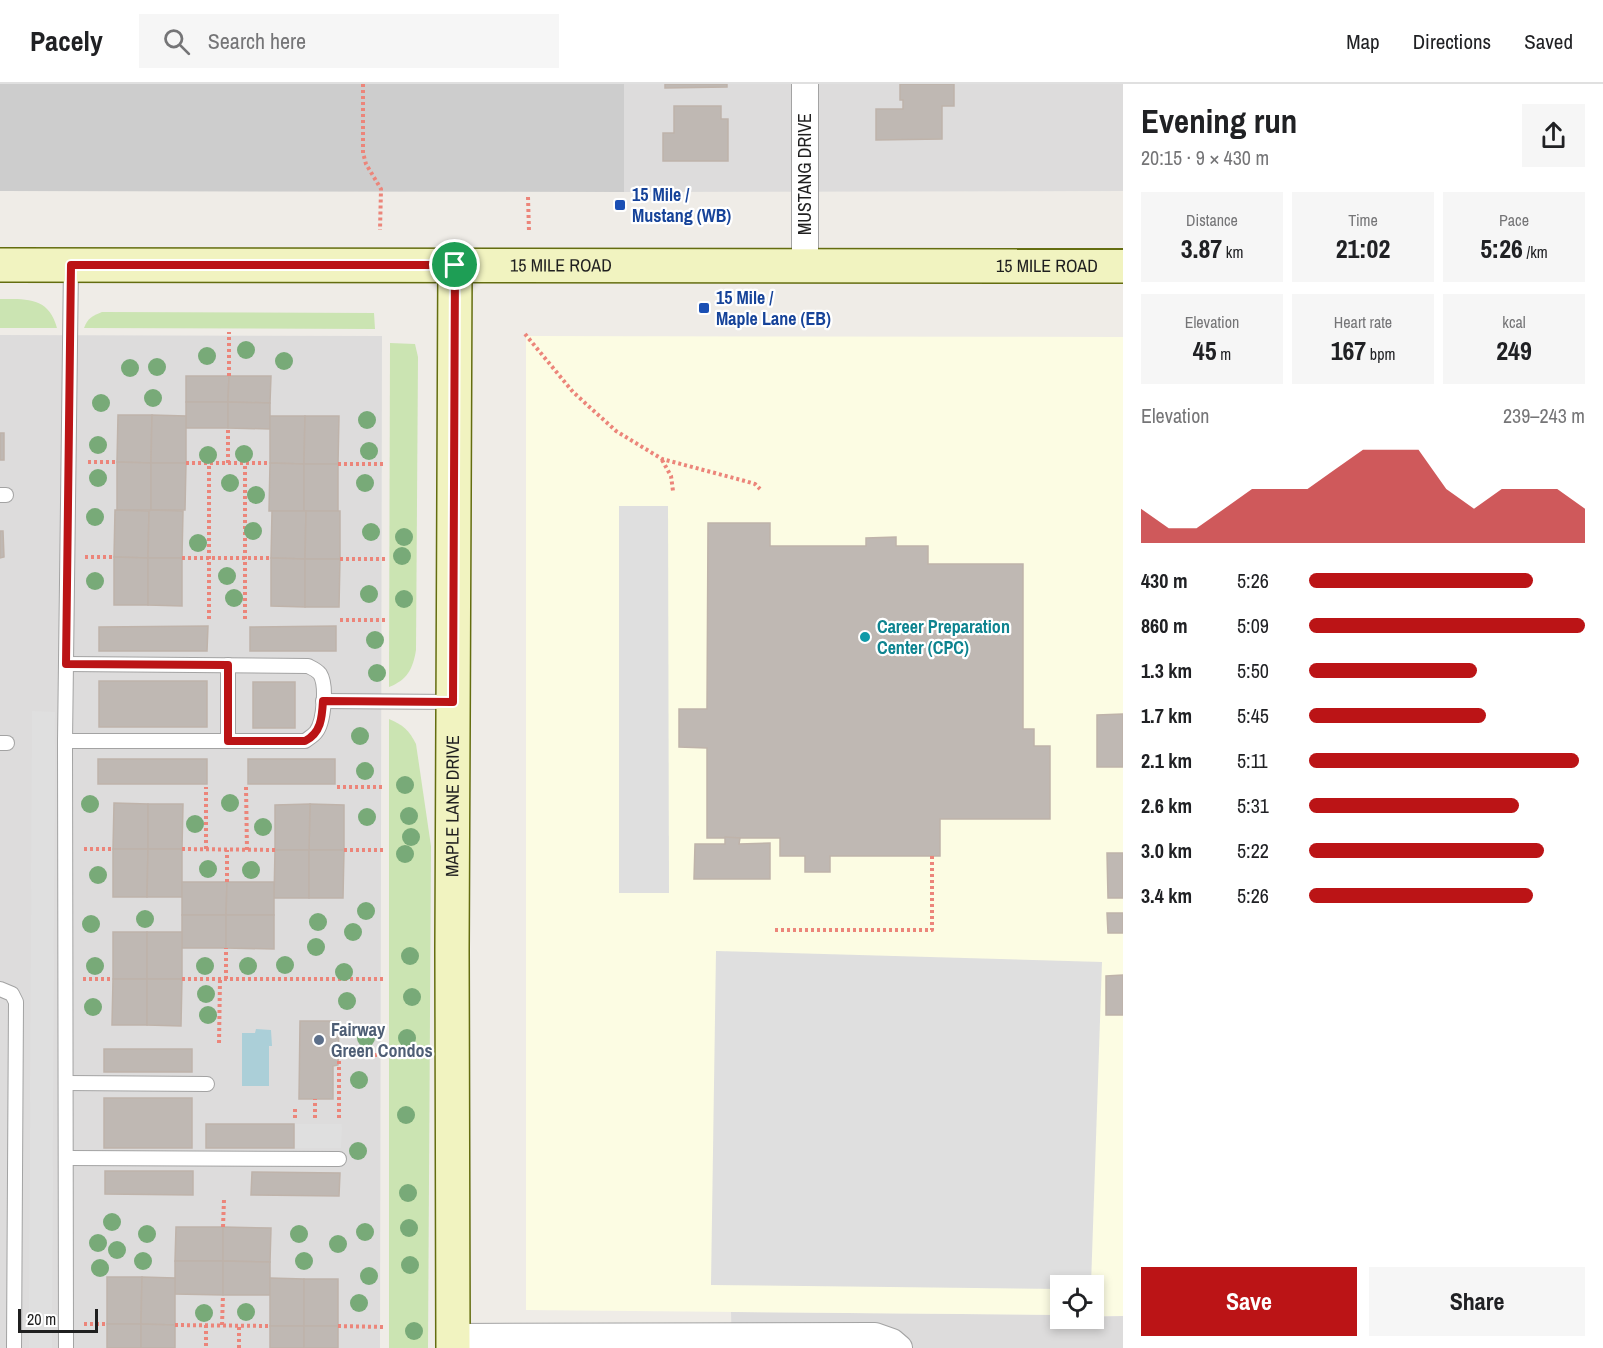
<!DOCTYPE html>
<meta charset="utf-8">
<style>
:root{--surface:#fff;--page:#f6f6f6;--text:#202124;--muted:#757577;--line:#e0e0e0;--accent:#bb1416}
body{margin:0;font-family:"Archivo Narrow",sans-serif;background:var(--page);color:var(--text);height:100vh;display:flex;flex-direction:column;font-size:22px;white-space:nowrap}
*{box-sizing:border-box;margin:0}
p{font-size:20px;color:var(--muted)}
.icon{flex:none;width:33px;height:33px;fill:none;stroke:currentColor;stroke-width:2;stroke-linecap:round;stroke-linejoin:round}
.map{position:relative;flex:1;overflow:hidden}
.sheet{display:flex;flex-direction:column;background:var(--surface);width:480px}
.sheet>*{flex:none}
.buttons{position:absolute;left:1050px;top:1191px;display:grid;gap:12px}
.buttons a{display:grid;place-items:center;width:54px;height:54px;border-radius:0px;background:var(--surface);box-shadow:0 3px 9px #0003;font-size:30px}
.scale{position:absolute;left:18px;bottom:15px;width:80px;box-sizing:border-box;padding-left:6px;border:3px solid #1f1f1f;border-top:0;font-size:16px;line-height:21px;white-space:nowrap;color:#1f1f1f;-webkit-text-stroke:4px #fff;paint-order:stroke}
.pin{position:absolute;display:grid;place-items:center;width:51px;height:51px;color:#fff;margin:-26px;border:3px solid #fff;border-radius:50%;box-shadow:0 2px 6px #0007}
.round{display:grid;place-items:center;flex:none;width:63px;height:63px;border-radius:0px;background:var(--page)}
.overview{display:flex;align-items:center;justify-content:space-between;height:102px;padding:0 18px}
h1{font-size:33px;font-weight:700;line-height:45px}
.stats{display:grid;grid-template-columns:repeat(3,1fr);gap:9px;height:102px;padding:6px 18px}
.stats div{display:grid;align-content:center;border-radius:0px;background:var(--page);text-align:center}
.stats b{font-size:26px;font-weight:700}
.stats small{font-size:16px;font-weight:400}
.stats p{font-size:16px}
.chart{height:168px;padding:12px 18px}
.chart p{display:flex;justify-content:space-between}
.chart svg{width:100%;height:108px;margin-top:6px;fill:var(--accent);opacity:.7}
.primary-button{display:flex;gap:12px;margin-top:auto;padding:12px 18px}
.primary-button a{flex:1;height:69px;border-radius:0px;background:var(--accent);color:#fff;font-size:24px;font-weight:700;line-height:69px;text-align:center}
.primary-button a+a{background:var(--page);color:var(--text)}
ul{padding:0 18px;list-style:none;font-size:20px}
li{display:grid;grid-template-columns:96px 72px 1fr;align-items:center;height:45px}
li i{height:15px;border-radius:8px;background:var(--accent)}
header{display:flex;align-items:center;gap:36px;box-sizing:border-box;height:84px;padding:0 30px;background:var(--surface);border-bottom:2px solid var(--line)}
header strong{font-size:28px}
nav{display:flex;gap:33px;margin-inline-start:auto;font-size:21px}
.search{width:420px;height:54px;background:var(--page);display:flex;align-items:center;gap:15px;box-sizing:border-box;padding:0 21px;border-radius:0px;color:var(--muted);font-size:22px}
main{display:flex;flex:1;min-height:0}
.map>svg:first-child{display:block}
.residential{fill:#dddcdc}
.education{fill:#fcfce3}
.religious{fill:#cdcdcd}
.grass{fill:#cbe4b2}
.parking{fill:#dfdfdf}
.water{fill:#abcfd8}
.building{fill:#bfb8b3;stroke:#bfb3aa;stroke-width:1.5}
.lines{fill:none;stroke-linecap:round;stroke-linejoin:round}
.lane-casing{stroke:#a3a3a3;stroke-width:16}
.street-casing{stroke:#a3a3a3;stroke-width:28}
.secondary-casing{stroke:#646d10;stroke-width:36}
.path{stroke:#ec857a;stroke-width:4;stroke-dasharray:3 3;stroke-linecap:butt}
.lane{stroke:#fff;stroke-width:14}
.street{stroke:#fff;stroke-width:26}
.secondary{stroke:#f1f3c0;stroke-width:33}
.tree{fill:#78aa78}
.route-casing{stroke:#fff;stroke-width:12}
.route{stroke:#bb1416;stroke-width:8}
.transit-dot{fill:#1a4fb4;stroke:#fff;stroke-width:2}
.culture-dot{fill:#0f9aa8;stroke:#fff;stroke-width:2}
.service-dot{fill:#5c6f8a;stroke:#fff;stroke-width:2}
.labels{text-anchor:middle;stroke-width:4.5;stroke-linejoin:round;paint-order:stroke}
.street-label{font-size:18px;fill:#1f1f1f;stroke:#fff}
.transit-label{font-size:18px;font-weight:bold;fill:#164399;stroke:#fff;text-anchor:start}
.culture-label{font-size:18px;font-weight:bold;fill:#0d838f;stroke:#fff;text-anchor:start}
.service-label{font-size:18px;font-weight:bold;fill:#4e5e75;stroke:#fff;text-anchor:start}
</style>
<header>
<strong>Pacely</strong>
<div class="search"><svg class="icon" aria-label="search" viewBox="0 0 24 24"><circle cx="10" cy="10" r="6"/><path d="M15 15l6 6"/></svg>Search here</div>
<nav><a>Map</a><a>Directions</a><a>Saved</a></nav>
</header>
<main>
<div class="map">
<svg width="1123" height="1264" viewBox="0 0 1123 1264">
<rect width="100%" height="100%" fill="#efece7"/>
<g class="residential">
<path d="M624 0H1123V107L624 108Z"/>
<path d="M0 251 382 252 380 1264H0Z"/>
<path d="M731 1228 1060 1231V1234L1123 1232V1264H732Z"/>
</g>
<path class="education" d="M526 252 1123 253V1232H1094V1202H1060V1231L526 1226Z"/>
<path class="religious" d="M0 0H624V108L0 107Z"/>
<g class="grass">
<path d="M0 215C27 215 49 213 57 244H0Z"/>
<path d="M102 228 374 229 375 245 84 244C88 234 92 232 102 228Z"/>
<path d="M390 259 415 260 418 273 416 566C413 585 407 596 389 603Z"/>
<path d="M389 635C403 641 409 646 416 660L431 762 428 1264H389Z"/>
</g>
<g class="parking">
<path d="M619 422H668L669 809H619Z"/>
<path d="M32 627 55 628 52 1264H29Z"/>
<path d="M716 867 1102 878 1091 1201 1060 1202V1205L711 1201Z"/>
<path d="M294 1040H342L341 1064H294Z"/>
</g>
<path class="water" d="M256 945 271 946 272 962H269V1002H242V949H255Z"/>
<g class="building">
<path d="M665 0H727V3L665 4Z"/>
<path d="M900 0H954V22H942V55L876 56V25H903V16H900Z"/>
<path d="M674 22H721V35H728V77H663V49H674Z"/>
<path d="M186 292H229L228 318H186Z"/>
<path d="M229 292H271L270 319 228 318Z"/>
<rect x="186" y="318" width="42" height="26"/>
<path d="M228 318 270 319V345L228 344Z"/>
<path d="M118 331H152L151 379 117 378Z"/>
<path d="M152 331 186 332V379H151Z"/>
<path d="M270 332H305L304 380 270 379Z"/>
<path d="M305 332H339L338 380H304Z"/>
<rect x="0" y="349" width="4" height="27"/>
<path d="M117 378 151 379V426H117Z"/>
<path d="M151 379H186L185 426H151Z"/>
<path d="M270 379 304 380V427H269Z"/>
<rect x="304" y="380" width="34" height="47"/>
<path d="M115 426 149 427 148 474 114 473Z"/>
<path d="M151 426 183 427 182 474H148L149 427Z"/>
<path d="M272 427H306L305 475 271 474Z"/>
<path d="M306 427H340V475H305Z"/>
<path d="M708 439H770V462H866V454L896 453V462H928V480H1023V645H1034V662H1050V735H940V772H830V788H805V772H780V754H707V664L679 663V625H707Z"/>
<path d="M0 447H3L4 473 0 474Z"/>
<path d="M114 473 148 474V521H114Z"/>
<path d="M148 474H182V522L148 521Z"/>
<path d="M271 474 305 475V523L271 522Z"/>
<path d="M305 475H340L339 523H305Z"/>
<path d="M208 542 207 567H99V543Z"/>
<path d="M336 542V567H250V543Z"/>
<rect x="99" y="597" width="108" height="46"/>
<rect x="253" y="598" width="42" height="46"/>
<path d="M1123 630V683H1097V631Z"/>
<rect x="98" y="675" width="109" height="25"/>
<rect x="248" y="675" width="87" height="25"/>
<path d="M114 719 148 720V765H113Z"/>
<path d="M148 720H183L182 765H148Z"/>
<path d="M310 720 344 721V766H309Z"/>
<path d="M310 720 309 766H275V721Z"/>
<path d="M725 753 740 754 739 760 770 759V795H694L695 760H725Z"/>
<path d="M113 765H148L147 813H113Z"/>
<path d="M148 765H182V813H147Z"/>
<path d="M275 766H309V814H274Z"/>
<path d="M309 766H344L343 814H309Z"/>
<path d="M1107 769H1123V814H1108Z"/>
<path d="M182 798H227L226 831H182Z"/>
<path d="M227 798H274V831H226Z"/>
<path d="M1107 829H1123V849H1108Z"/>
<rect x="182" y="831" width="44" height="33"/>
<path d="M226 831H274V865L226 864Z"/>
<rect x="113" y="848" width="34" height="47"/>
<rect x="147" y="848" width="35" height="47"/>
<path d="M1123 891V931H1106V892Z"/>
<path d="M113 895H147V941H112Z"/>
<path d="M147 895H182L181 942 147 941Z"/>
<path d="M300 937H339L338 981 333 982V1015H299Z"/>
<rect x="104" y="965" width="88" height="23"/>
<rect x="104" y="1014" width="88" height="50"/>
<rect x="206" y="1040" width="88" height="24"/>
<path d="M105 1087H193V1111L105 1110Z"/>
<path d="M252 1088 340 1089 339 1112 251 1111Z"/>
<path d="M176 1143H223V1177H175Z"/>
<path d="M223 1143 271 1144 270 1178 223 1177Z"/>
<path d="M175 1177H223V1211L175 1210Z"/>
<path d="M223 1177 270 1178V1211H223Z"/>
<path d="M107 1193H142L141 1240H107Z"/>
<path d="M142 1193 175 1194V1241L141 1240Z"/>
<path d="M270 1194 304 1195V1242H270Z"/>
<rect x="304" y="1195" width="34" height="47"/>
<rect x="107" y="1240" width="34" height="24"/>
<path d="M141 1240 175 1241V1264H141Z"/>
<rect x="270" y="1242" width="34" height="22"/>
<rect x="304" y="1242" width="34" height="22"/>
</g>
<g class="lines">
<defs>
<g id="lane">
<path d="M0 411H6"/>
<path d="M323 617 453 618"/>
<path d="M65 657H305C309 654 313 652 316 648 324 638 327 601 320 590 317 586 312 584 308 582L66 580"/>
<path d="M228 657V581"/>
<path d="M0 659H7"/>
<path d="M0 905 12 910 16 918 14 1264"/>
<path d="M66 999 207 1000"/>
<path d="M66 1074 339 1075"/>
<path d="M66 1264 65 657 71 181"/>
</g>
<g id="street">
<path d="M805 0V181"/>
<path d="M452 1253 875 1252 892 1258 899 1264"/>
</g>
<g id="secondary">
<path id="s1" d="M0 181 1123 182"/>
<path id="s2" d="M453 1264 452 866 455 181"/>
</g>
</defs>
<use href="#lane" class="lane-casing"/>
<use href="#street" class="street-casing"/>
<use href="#secondary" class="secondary-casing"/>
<g class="path">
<path d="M363 0V69L366 80 381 105 380 146"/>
<path d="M528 113 529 147"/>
<path d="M525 250 573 308 616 347 662 375 745 397 755 400 760 405"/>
<path d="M229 292V248"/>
<path d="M662 376 671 392 673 407"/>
<path d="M88 378H117"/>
<path d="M186 379H270"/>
<path d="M228 379V344"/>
<path d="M338 380H386"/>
<path d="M85 473H114"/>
<path d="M182 474H271"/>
<path d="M340 475H386"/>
<path d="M209 535V379"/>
<path d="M245 535V379"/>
<path d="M340 536H386"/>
<path d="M246 703 247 766"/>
<path d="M337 703H385"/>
<path d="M84 765H113"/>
<path d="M182 765 275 766"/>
<path d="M206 765V703"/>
<path d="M344 766H385"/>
<path d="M227 798V766"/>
<path d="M775 846H932V772"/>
<path d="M83 895H113"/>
<path d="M182 895H385"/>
<path d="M226 895V864"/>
<path d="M219 959 220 895"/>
<path d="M338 971H385"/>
<path d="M295 1034V1024"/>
<path d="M315 1034V1015"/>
<path d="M339 1034V971"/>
<path d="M223 1143 224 1116"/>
<path d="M84 1240H107"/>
<path d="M175 1241 270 1242"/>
<path d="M206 1241V1264"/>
<path d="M222 1241 223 1211"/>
<path d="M338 1242 385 1243"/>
<path d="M239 1264V1242"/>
</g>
<use href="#lane" class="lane"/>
<use href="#street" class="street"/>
<use href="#secondary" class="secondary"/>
</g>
<g class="tree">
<circle cx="246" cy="266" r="9"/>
<circle cx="207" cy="272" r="9"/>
<circle cx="284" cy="277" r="9"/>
<circle cx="157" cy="283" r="9"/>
<circle cx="130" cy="284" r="9"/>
<circle cx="153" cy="314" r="9"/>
<circle cx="101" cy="319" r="9"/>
<circle cx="367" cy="336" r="9"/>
<circle cx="98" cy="361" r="9"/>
<circle cx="369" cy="367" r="9"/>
<circle cx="244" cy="370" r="9"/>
<circle cx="208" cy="371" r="9"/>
<circle cx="98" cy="394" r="9"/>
<circle cx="230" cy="399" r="9"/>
<circle cx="365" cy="399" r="9"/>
<circle cx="256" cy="411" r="9"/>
<circle cx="95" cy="433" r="9"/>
<circle cx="253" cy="447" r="9"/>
<circle cx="371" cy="448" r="9"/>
<circle cx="404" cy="453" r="9"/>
<circle cx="198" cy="459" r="9"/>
<circle cx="402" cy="472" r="9"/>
<circle cx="227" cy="492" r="9"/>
<circle cx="95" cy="497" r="9"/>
<circle cx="369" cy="510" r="9"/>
<circle cx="234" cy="514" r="9"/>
<circle cx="404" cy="515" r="9"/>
<circle cx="375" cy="556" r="9"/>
<circle cx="377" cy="589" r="9"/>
<circle cx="360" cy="652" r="9"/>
<circle cx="365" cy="687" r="9"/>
<circle cx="405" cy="701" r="9"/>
<circle cx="230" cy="719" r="9"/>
<circle cx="90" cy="720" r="9"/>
<circle cx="409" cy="732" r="9"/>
<circle cx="367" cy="733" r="9"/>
<circle cx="195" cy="740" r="9"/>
<circle cx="263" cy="743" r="9"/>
<circle cx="411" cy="753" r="9"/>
<circle cx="405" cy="770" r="9"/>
<circle cx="208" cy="785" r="9"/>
<circle cx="251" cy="786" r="9"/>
<circle cx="98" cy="791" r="9"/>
<circle cx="366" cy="827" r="9"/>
<circle cx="145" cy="835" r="9"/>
<circle cx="318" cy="838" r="9"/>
<circle cx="91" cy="840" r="9"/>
<circle cx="353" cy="848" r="9"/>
<circle cx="316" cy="863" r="9"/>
<circle cx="410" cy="872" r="9"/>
<circle cx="285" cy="881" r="9"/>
<circle cx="95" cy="882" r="9"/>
<circle cx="205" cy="882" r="9"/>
<circle cx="248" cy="882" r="9"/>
<circle cx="344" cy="888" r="9"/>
<circle cx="206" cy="910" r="9"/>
<circle cx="412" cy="913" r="9"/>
<circle cx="347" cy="917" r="9"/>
<circle cx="93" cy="923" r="9"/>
<circle cx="208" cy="931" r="9"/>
<circle cx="366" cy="954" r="9"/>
<circle cx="407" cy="954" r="9"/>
<circle cx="359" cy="996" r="9"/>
<circle cx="406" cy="1031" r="9"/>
<circle cx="358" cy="1067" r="9"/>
<circle cx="408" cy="1109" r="9"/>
<circle cx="112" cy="1138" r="9"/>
<circle cx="409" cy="1144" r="9"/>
<circle cx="365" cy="1148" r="9"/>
<circle cx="147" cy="1150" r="9"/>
<circle cx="299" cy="1150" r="9"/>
<circle cx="98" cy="1159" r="9"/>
<circle cx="338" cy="1160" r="9"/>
<circle cx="117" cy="1166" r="9"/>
<circle cx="143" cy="1177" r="9"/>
<circle cx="304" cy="1177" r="9"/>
<circle cx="410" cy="1181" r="9"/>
<circle cx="100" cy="1184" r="9"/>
<circle cx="369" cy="1192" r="9"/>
<circle cx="359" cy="1219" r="9"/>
<circle cx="246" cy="1228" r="9"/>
<circle cx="204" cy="1229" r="9"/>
<circle cx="414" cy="1247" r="9"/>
</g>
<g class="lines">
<defs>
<path id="route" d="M71 181H455L453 618 323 617C322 634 321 649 305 657H228V581L66 580Z"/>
</defs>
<use href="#route" class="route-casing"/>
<use href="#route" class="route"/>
</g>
<g class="transit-dot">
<rect x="614" y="115" width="12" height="12" rx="3"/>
<rect x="698" y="218" width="12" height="12" rx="3"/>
</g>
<circle class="culture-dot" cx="865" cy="553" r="6"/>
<circle class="service-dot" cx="319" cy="956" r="6"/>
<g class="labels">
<g class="street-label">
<text transform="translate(805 90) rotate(-90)" y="6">MUSTANG DRIVE</text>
<text dy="6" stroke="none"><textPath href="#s1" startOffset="561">15 MILE ROAD</textPath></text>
<text dy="6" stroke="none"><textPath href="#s1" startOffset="1047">15 MILE ROAD</textPath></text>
<text dy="6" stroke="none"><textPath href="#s2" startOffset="542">MAPLE LANE DRIVE</textPath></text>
</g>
<g class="transit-label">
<text x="632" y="117">15 Mile /<tspan x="632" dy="21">Mustang (WB)</tspan></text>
<text x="716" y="220">15 Mile /<tspan x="716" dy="21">Maple Lane (EB)</tspan></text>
</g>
<g class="culture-label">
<text x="877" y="549">Career Preparation<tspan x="877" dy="21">Center (CPC)</tspan></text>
</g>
<g class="service-label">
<text x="331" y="952">Fairway<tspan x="331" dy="21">Green Condos</tspan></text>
</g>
</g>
</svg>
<div class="buttons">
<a><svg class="icon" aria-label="locate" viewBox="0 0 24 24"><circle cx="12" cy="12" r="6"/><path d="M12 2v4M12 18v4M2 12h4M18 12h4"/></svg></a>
</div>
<div class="scale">20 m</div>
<div class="pin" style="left:455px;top:181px;background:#1e9e55"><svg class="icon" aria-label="arrive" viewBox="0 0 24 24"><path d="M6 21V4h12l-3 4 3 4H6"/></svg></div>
</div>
<section class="sheet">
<div class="overview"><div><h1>Evening run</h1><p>20:15 · 9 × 430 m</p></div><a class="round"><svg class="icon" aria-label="share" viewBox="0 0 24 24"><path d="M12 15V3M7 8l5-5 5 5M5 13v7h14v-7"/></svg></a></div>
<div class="stats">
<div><p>Distance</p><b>3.87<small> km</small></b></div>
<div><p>Time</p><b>21:02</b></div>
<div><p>Pace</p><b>5:26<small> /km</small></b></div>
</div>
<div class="stats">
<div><p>Elevation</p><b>45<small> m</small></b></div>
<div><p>Heart rate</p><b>167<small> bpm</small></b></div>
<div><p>kcal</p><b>249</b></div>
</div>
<div class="chart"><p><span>Elevation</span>239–243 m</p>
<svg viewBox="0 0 160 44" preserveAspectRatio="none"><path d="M0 44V30L10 38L20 38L30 30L40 22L50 22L60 22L70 14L80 6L90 6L100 6L110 22L120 30L130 22L140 22L150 22L160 30V44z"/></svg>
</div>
<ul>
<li><b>430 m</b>5:26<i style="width:81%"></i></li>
<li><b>860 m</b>5:09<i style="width:100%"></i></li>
<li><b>1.3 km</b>5:50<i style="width:61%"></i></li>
<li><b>1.7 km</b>5:45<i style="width:64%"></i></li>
<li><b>2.1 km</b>5:11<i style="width:98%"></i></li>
<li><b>2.6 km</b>5:31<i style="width:76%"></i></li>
<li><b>3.0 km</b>5:22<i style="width:85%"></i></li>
<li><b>3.4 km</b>5:26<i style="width:81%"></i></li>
</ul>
<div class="primary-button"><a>Save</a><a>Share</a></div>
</section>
</main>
